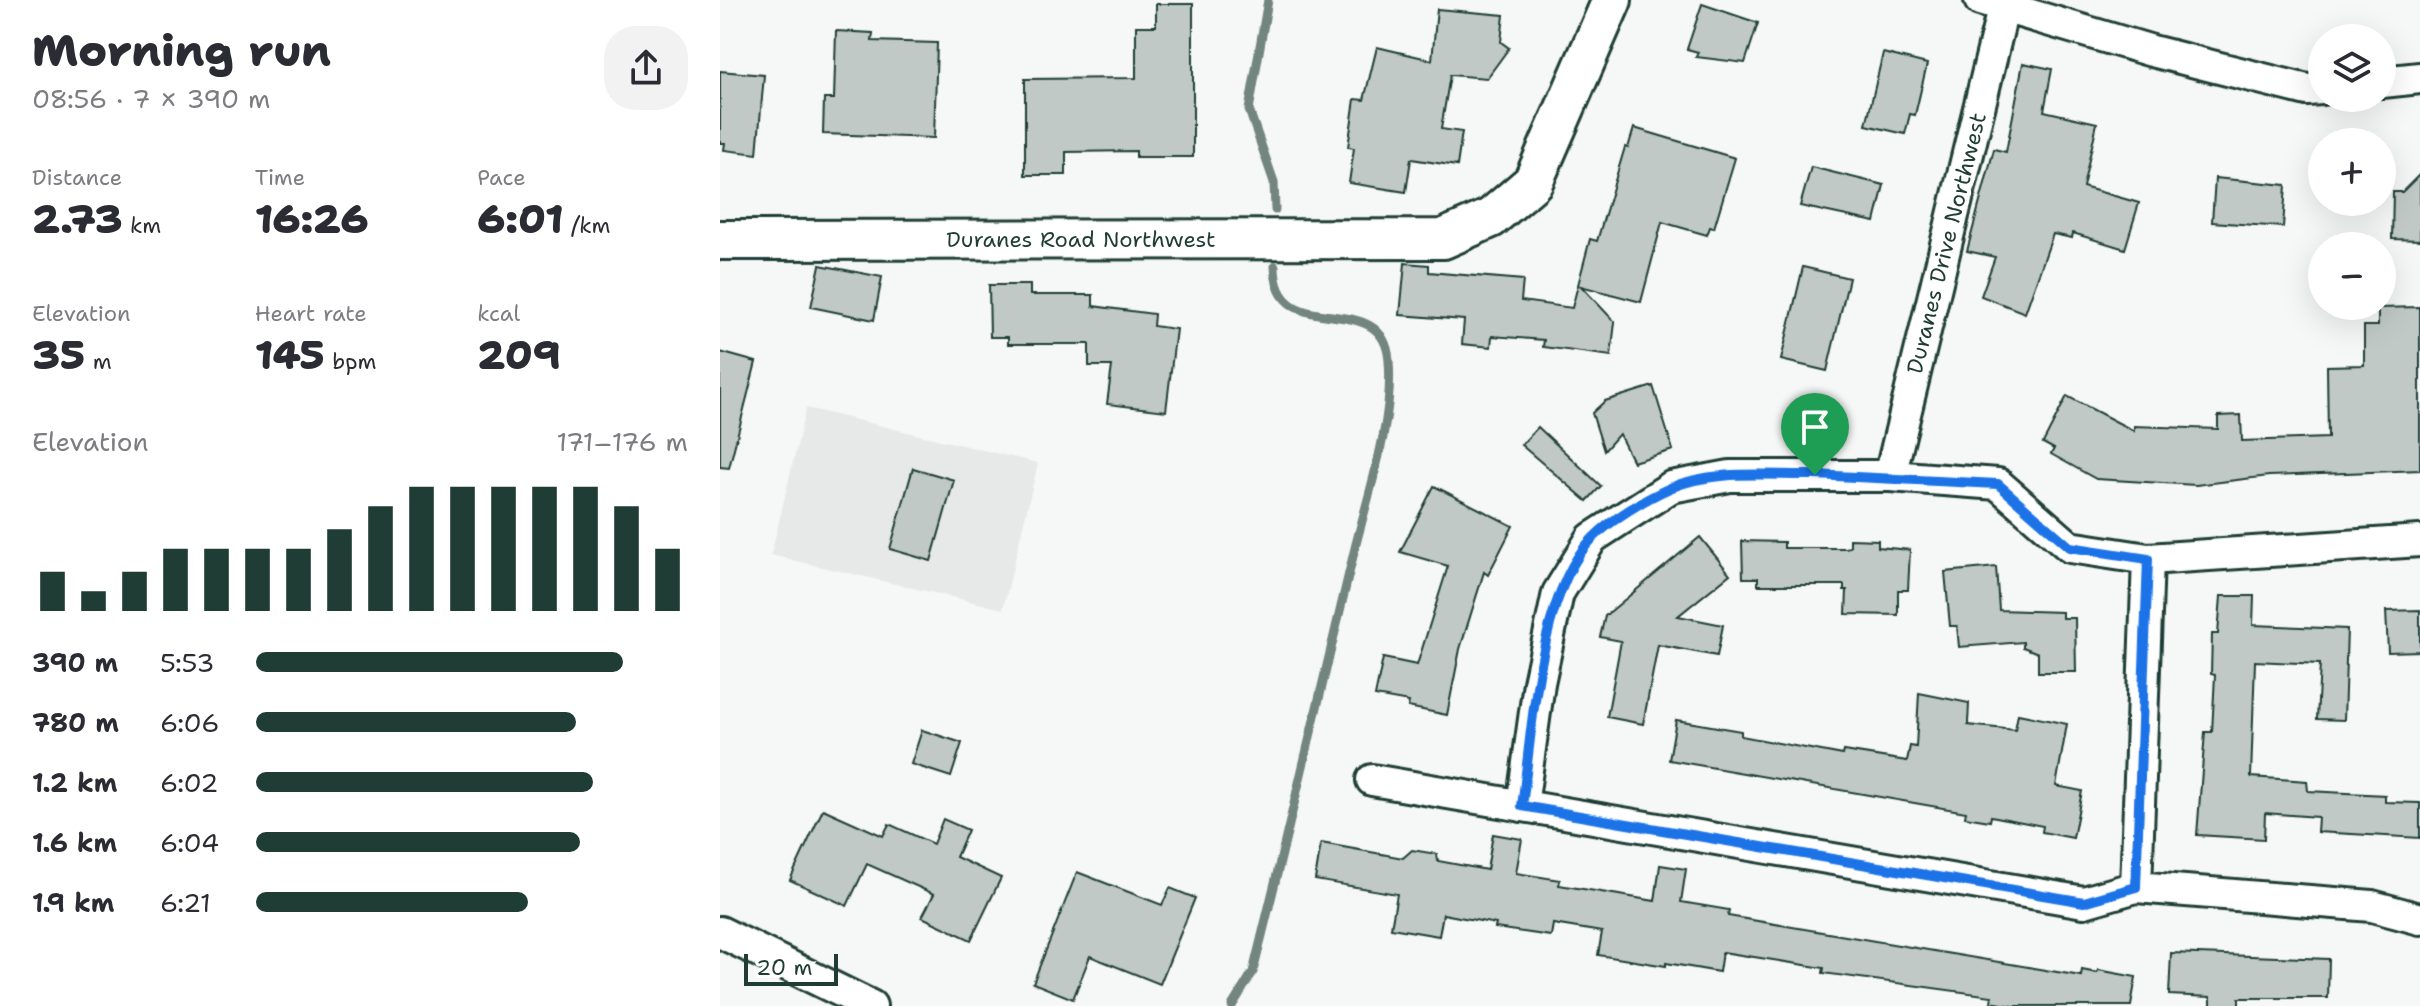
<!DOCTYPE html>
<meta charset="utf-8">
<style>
:root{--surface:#fff;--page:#f2f2f3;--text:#2b2b33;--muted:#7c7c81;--accent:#1f3d34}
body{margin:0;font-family:"Shantell Sans",sans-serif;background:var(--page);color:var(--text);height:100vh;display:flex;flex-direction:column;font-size:30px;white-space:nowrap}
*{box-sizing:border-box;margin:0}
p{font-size:26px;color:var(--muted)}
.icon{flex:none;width:44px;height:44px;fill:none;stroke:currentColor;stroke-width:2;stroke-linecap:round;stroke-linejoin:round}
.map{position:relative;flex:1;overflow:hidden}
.side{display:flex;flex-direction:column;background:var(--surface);width:720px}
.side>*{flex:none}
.fabs{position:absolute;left:1588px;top:24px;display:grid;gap:16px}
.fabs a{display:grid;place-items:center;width:88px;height:88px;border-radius:50%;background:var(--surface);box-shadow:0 8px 32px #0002;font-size:40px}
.scale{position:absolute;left:24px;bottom:20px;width:94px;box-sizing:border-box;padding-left:8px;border:4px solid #1f3d34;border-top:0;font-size:22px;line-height:28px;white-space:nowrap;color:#1f3d34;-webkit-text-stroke:6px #fff;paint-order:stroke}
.pin{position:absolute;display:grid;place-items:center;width:68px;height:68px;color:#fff;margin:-82px -34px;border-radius:50% 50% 50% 0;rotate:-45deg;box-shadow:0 0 8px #0007}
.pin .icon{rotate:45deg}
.round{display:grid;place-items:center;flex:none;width:84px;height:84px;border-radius:32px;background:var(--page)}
.head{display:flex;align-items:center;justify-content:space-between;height:136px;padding:0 32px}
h1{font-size:44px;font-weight:800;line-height:60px}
.figures{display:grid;grid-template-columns:repeat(3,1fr);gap:12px;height:136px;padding:8px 32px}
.figures div{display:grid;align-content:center}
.figures b{font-size:40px;font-weight:800}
.figures small{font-size:22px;font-weight:400}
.figures p{font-size:22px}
.chart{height:224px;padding:16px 32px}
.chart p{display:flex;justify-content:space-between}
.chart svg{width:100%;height:144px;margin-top:8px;stroke:var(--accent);stroke-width:6}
ul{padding:0 32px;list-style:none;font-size:26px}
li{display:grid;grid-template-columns:128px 96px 1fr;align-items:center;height:60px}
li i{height:20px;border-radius:10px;background:var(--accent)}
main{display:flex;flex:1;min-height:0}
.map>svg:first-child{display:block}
.built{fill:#e6e9e8}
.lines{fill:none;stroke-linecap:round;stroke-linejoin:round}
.stream{stroke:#72857f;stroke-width:9}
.building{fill:#c0c9c6;stroke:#1f3d34;stroke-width:2}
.minor-casing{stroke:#1f3d34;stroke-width:36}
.tertiary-casing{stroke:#1f3d34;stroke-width:44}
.minor{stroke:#fff;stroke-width:30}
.tertiary{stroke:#fff;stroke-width:38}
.route-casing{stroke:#fff;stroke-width:16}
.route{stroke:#1a73e8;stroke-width:10}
.labels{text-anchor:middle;stroke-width:8;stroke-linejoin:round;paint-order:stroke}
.street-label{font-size:22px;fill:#1f3d34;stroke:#fff}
</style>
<main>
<section class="side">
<div class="head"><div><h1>Morning run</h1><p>08:56 · 7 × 390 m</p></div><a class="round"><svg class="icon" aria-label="share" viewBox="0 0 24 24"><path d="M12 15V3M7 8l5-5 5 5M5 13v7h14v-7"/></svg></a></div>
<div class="figures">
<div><p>Distance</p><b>2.73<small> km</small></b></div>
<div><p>Time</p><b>16:26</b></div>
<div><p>Pace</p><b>6:01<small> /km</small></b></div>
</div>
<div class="figures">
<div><p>Elevation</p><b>35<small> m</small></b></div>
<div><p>Heart rate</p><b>145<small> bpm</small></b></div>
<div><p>kcal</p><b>209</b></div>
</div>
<div class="chart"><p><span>Elevation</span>171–176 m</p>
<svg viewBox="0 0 160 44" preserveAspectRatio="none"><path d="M5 44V32M15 44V38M25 44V32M35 44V25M45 44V25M55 44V25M65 44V25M75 44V19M85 44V12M95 44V6M105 44V6M115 44V6M125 44V6M135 44V6M145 44V12M155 44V25"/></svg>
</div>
<ul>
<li><b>390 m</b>5:53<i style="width:85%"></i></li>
<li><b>780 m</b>6:06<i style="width:74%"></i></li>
<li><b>1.2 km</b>6:02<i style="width:78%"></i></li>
<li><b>1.6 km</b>6:04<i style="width:75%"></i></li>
<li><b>1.9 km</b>6:21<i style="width:63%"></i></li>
</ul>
</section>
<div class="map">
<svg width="1700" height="1006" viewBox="0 0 1700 1006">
<rect width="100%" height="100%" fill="#f6f7f7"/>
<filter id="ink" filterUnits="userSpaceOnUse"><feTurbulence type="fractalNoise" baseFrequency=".0125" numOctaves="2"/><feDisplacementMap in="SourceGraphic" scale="16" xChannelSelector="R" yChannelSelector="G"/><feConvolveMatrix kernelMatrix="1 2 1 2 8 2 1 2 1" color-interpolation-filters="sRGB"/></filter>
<g filter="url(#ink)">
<path class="built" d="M86 408 318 463 283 609 51 555Z"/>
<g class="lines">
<g class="stream">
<path d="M548 0 529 110 554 182 555 210"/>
<path d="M512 1006 533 972 549 907C578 789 606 671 634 552 648 494 674 421 669 361 664 284 555 349 555 266"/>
</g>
</g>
<g class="building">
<path d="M436 4H473V157H416V151L346 152V175H305V79L416 78V26H436Z"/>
<path d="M982 4 1038 23 1025 63 976 57 978 52 967 49Z"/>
<path d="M717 9 784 15 781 42 789 48 767 78 730 75 721 129 742 132 737 166 691 159 686 192 629 183 634 148 628 147 635 99 644 100 657 47 712 60Z"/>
<path d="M116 31 153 33 152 41 217 43 214 138 103 134 104 99H114Z"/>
<path d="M1163 53 1207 64 1195 115 1190 114 1185 134 1146 125Z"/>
<path d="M1303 63 1332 69 1324 111 1377 123 1363 187 1419 203 1405 249 1353 233 1352 238 1333 234 1305 313 1261 296 1275 257 1247 251 1274 149 1286 152Z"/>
<path d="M0 71 44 75 37 154 4 150 5 143H0Z"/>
<path d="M914 128 1015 158 994 228 990 227 987 235 942 222 921 302 861 286 895 322 891 356 823 347 824 340 772 336 771 347 742 344 744 320 680 315 685 263 709 265V272L803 280 801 301 852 308 870 239 877 241 905 147 908 148Z"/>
<path d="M1091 167 1164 185 1155 222 1080 206Z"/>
<path d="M1700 174V240L1672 239 1673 192H1682Z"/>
<path d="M1495 178 1566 185 1563 227 1492 222Z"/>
<path d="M100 265 162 277 154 320 91 307Z"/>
<path d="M1083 267 1129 278 1107 371 1061 360Z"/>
<path d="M269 285H310V295H373V306L434 314 433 326 456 329 446 411 387 404 392 366H369V344H288V337H270Z"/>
<path d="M1700 307V470L1549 476 1476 485 1376 479 1331 454 1334 449 1323 443 1347 396 1414 431V426L1498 429V416L1521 415 1522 441 1608 438 1607 366 1644 365V326H1658V308Z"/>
<path d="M0 352 36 362 9 468 0 467Z"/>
<path d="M933 386 953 450 913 462 899 434 884 451 872 413 885 401Z"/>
<path d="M818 427 881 486 867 501 801 445Z"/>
<path d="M193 468 234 480 211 561 170 549Z"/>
<path d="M714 486 793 526 768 575 764 572 740 649 727 715 688 707 689 702 655 696 663 658 697 665 728 566 680 552Z"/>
<path d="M980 537 1010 574 958 616 1003 625 997 656 938 645 923 724 887 717 901 641 880 637 885 616Z"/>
<path d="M1130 539 1158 540V547L1190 550 1188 590H1178V615L1126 614 1127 590H1124V585H1038V578H1023L1022 541 1064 542V548H1125L1130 547Z"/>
<path d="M1276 567 1279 610 1342 612V618H1355L1356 672H1318V653L1303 647V642L1239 647 1237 626H1230L1225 572Z"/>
<path d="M1501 596H1534L1533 625 1627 629 1624 720 1597 719 1600 664 1535 661 1531 777 1587 781 1588 791 1665 795V802L1700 803V838L1597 832 1598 817 1545 813 1544 839 1477 835 1485 732H1492L1495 675 1491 674 1492 634H1498Z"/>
<path d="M1700 610V651L1668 652 1666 611Z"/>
<path d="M1199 693 1249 703 1248 725 1295 730 1298 714 1347 724 1336 786 1362 791 1353 838 1322 832 1323 826 1271 816 1270 821 1245 817 1246 812 949 760 956 720 1021 731V736L1123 755 1124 751 1187 761 1190 746 1196 747Z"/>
<path d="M202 730 242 743 231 777 191 764Z"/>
<path d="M103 809 163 836 169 824 213 844 223 819 248 830 236 857 281 878 251 940 202 917 214 894 147 864 127 906 70 880Z"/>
<path d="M773 834 802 839 796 873 840 880 839 885 935 901 940 865 966 869 961 902 1009 910 1008 916 1361 976 1362 970 1377 973 1378 970 1416 977 1411 1006H1293L1271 1002 1272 996 1103 973 1104 968 1002 952 999 972 946 963V966L878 955 882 932 833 924 831 936 775 928 776 924 723 914 719 936 671 928 677 894 595 880 601 843 683 858 692 850 717 854 718 861 767 870Z"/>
<path d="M357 872 442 905 450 888 475 898 440 984 370 956 353 999 313 983Z"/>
<path d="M1451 953 1609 959 1608 998H1519V1006H1491V997L1449 995Z"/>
</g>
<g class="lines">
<defs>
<g id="minor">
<path d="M1260 0 1432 51 1587 90 1602 89"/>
<path d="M1662 82 1700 78"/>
<path d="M1170 476 1283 9"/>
<path d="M652 780 1364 902 1416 887 1652 906 1700 919"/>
<path d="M802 806 819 683 838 593 872 538 951 487 1010 476H1170L1278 484 1350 547 1428 559 1700 541"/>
<path d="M1416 887 1428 559"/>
<path d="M0 932 151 1006"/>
</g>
<path id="tertiary" d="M0 240 723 239 771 218 813 182 892 0"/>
</defs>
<use href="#minor" class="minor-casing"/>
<use href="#tertiary" class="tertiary-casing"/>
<use href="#minor" class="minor"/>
<use href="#tertiary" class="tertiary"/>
</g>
</g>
<g class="lines" filter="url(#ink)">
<defs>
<path id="route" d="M1095 475 1278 484 1350 547 1428 559 1416 887 1364 902 802 806C812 733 819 590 873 538 892 519 925 499 950 488 993 469 1049 476 1095 475Z"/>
</defs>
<use href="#route" class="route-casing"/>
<use href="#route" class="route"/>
</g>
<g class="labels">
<g class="street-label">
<text x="361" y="247">Duranes Road Northwest</text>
<text transform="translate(1226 243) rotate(-76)" y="8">Duranes Drive Northwest</text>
</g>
</g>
</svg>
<div class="fabs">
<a><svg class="icon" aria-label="layers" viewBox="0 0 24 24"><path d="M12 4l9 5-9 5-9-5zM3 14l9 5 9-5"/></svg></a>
<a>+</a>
<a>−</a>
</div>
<div class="scale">20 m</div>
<div class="pin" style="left:1095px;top:475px;background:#1e9e55"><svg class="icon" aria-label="arrive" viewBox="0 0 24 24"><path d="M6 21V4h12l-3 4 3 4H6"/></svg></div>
</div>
</main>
